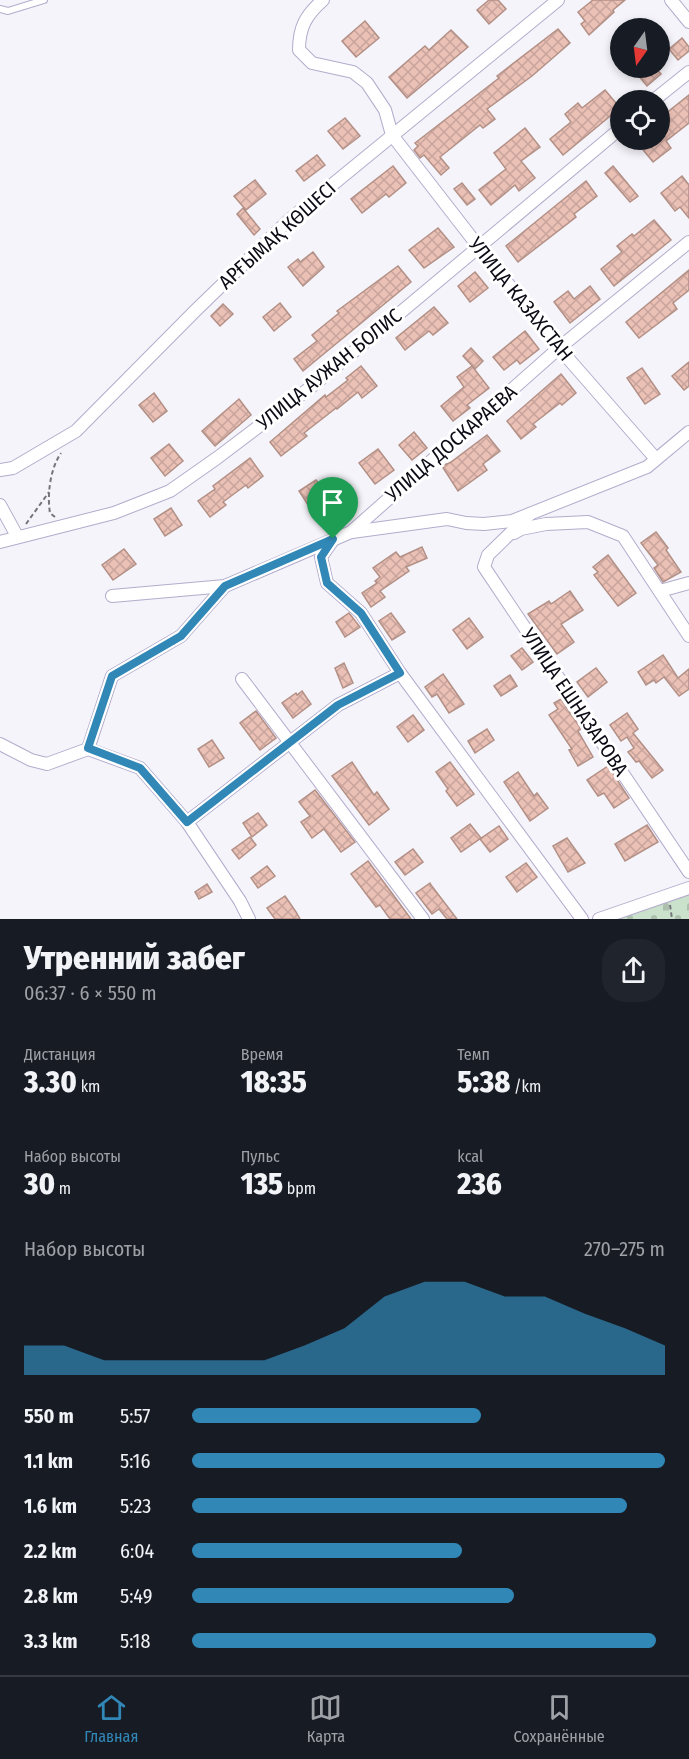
<!DOCTYPE html>
<html lang="ru">
<meta charset="utf-8">
<style>
:root{--surface:#171b24;--page:#20242c;--text:#f1f3f6;--muted:#9ea1a6;--line:#363941;--accent:#3188b7}
body{margin:0;font-family:"Fira Sans Condensed",sans-serif;background:var(--page);color:var(--text);height:100vh;display:flex;flex-direction:column;font-size:22px;white-space:nowrap}
*{box-sizing:border-box;margin:0}
p{font-size:20px;color:var(--muted)}
.icon{flex:none;width:33px;height:33px;fill:none;stroke:currentColor;stroke-width:2;stroke-linecap:round;stroke-linejoin:round}
.map{position:relative;height:919px;overflow:hidden}
.side{display:flex;flex-direction:column;background:var(--surface);flex:1}
.side>*{flex:none}
.needle{width:39px;rotate:194deg}
.fabs{position:absolute;left:610px;top:18px;display:grid;gap:12px}
.fabs a{display:grid;place-items:center;width:60px;height:60px;border-radius:50%;background:var(--surface);box-shadow:0 3px 9px #0003;font-size:30px}
.pin{position:absolute;display:grid;place-items:center;width:51px;height:51px;color:#fff;margin:-62px -26px;border-radius:50% 50% 50% 0;rotate:-45deg;box-shadow:0 0 6px #0007}
.pin .icon{rotate:45deg}
.round{display:grid;place-items:center;flex:none;width:63px;height:63px;border-radius:24px;background:var(--page)}
.head{display:flex;align-items:center;justify-content:space-between;height:102px;padding:0 24px}
h1{font-size:33px;font-weight:800;line-height:45px}
.stats{display:grid;grid-template-columns:repeat(3,1fr);gap:9px;height:102px;padding:6px 24px}
.stats div{display:grid;align-content:center}
.stats b{font-size:30px;font-weight:800}
.stats small{font-size:16px;font-weight:400}
.stats p{font-size:16px}
.chart{height:168px;padding:12px 24px}
.chart p{display:flex;justify-content:space-between}
.chart svg{width:100%;height:108px;margin-top:6px;fill:var(--accent);opacity:.7}
ul{padding:0 24px;list-style:none;font-size:20px}
li{display:grid;grid-template-columns:96px 72px 1fr;align-items:center;height:45px}
li i{height:15px;border-radius:8px;background:var(--accent)}
.dock{display:flex;justify-content:space-around;align-items:center;height:84px;border-top:2px solid var(--line);background:var(--surface);font-size:16px;color:var(--muted)}
.dock a{display:grid;justify-items:center;gap:3px}
.dock .selected{color:var(--accent)}
.map>svg:first-child{display:block}
.cemetery{fill:url(#cemetery-stones)}
.building{fill:url(#building-cross-hatch);stroke:#b39086;stroke-width:1.5}
.lines{fill:none;stroke-linecap:round;stroke-linejoin:round}
.lane-casing{stroke:#b3accc;stroke-width:8}
.street-casing{stroke:#b3accc;stroke-width:14}
.path{stroke:#76747c;stroke-width:2;stroke-dasharray:4.5 3;stroke-linecap:butt}
.lane{stroke:#fff;stroke-width:6}
.street{stroke:#fff;stroke-width:12}
.route-casing{stroke:#fff;stroke-width:12}
.route{stroke:#3188b7;stroke-width:8}
.labels{text-anchor:middle;stroke-width:6;stroke-linejoin:round;paint-order:stroke}
.street-label{font-size:20px;fill:#0c0a14;stroke:#fff}
</style>
<div class="map">
<svg width="689" height="919" viewBox="0 0 689 919">
<defs>
<pattern id="cemetery-stones" width="16" height="16" patternUnits="userSpaceOnUse" patternTransform="scale(1.5)"><rect width="16" height="16" fill="#cae1cb"/><path d="M2 7V4a2 2 0 0 1 4 0v3zM10 15v-3a2 2 0 0 1 4 0v3z" fill="#acc0ad"/></pattern>
<pattern id="building-cross-hatch" width="8" height="8" patternUnits="userSpaceOnUse" patternTransform="scale(1.5)"><rect width="8" height="8" fill="#ebc1b6"/><path d="M0 0l8 8M0 8l8-8" fill="none" stroke="#c8a49c"/></pattern>
</defs>
<rect width="100%" height="100%" fill="#f5f4fa"/>
<path class="cemetery" d="M689 895V919H618Z"/>
<g class="building">
<path d="M489 0H498L506 9 489 24 477 10Z"/>
<path d="M593 0H625L613 10 614 12 589 35 581 24 585 21 578 12Z"/>
<path d="M365 21 379 38 356 57 342 41Z"/>
<path d="M558 29 570 43 532 76 487 109 495 119 483 128 480 125 440 157 449 168 441 175 424 155 420 158 414 150 418 146 415 143 499 78 497 76Z"/>
<path d="M451 30 468 47 407 98 389 77 425 46 429 50Z"/>
<path d="M682 38 689 47V51L678 60 669 49Z"/>
<path d="M632 68H656L661 74 647 86Z"/>
<path d="M605 90 620 108 563 155 550 139 571 122 565 114 578 103 582 108Z"/>
<path d="M689 95V123L666 141 671 148 653 162 635 140H660V118Z"/>
<path d="M345 118 360 136 343 149 328 131Z"/>
<path d="M525 128 540 147 521 161 535 178 519 191 515 185 491 205 479 190 506 169 494 153Z"/>
<path d="M317 155 325 165 304 181 296 171Z"/>
<path d="M393 166 406 183 389 197 386 194 362 213 351 199Z"/>
<path d="M613 166 638 196 630 202 605 173Z"/>
<path d="M682 176 689 185V218L680 207 675 211 661 193Z"/>
<path d="M255 180 266 194 246 210 234 196Z"/>
<path d="M586 181 597 196 574 214 576 217 518 262 506 246Z"/>
<path d="M462 183 475 199 467 205 454 189Z"/>
<path d="M243 208 260 229 254 235 237 214Z"/>
<path d="M654 220 671 240 614 286 601 269 622 252 617 246 632 234 634 236Z"/>
<path d="M438 228 454 247 424 268 409 250Z"/>
<path d="M313 252 324 267 303 286 288 267 298 259 300 262Z"/>
<path d="M398 266 411 282 303 371 294 359 317 341 312 335 339 313 337 311Z"/>
<path d="M689 270V290L673 303 677 309 639 338 626 322Z"/>
<path d="M475 272 488 288 470 302 458 286Z"/>
<path d="M590 286 600 299 570 323 554 302 568 291 574 299Z"/>
<path d="M280 303 291 317 274 331 263 317Z"/>
<path d="M223 304 233 314 220 326 211 316Z"/>
<path d="M434 307 448 323 433 335 429 331 405 350 396 338Z"/>
<path d="M525 331 539 349 520 364 517 360 504 370 493 357Z"/>
<path d="M471 348 483 361 475 369 463 356Z"/>
<path d="M689 362V386L684 390 672 376Z"/>
<path d="M361 366 377 386 362 398 358 392 337 409 336 408 304 433 307 436 281 456 270 442 325 395 326 397 348 380 346 378Z"/>
<path d="M472 366 489 388 467 405 470 408 453 421 441 406 464 387 457 377Z"/>
<path d="M642 368 660 394 645 404 627 378Z"/>
<path d="M561 374 576 393 562 405 560 403 533 424 536 427 521 439 507 421Z"/>
<path d="M154 393 167 411 153 422 139 405Z"/>
<path d="M239 399 251 415 215 446 202 431Z"/>
<path d="M414 432 427 448 412 460 399 445Z"/>
<path d="M487 435 500 451 483 464 487 470 458 491 442 466 451 462Z"/>
<path d="M169 444 183 461 165 476 151 458Z"/>
<path d="M378 449 394 470 375 484 359 463Z"/>
<path d="M250 458 263 476 248 488 246 485 223 502 226 505 210 517 198 501 215 489 213 486Z"/>
<path d="M316 480 328 496 310 508 299 491Z"/>
<path d="M171 508 182 525 165 536 154 519Z"/>
<path d="M656 532 668 548 666 550 681 572 663 582 654 568 658 565 641 543Z"/>
<path d="M422 547 427 558 406 567 409 571 380 591 385 597 371 607 362 593 377 583 375 581 380 577 373 568 396 552 400 557Z"/>
<path d="M124 549 136 564 113 580 102 565Z"/>
<path d="M608 555 636 593 618 606 594 575 598 572 593 567Z"/>
<path d="M570 591 583 610 561 624 574 642 557 654 528 614 549 601 551 604Z"/>
<path d="M349 613 360 627 345 637 336 622Z"/>
<path d="M391 613 405 632 392 640 379 621Z"/>
<path d="M469 618 483 637 467 649 453 630Z"/>
<path d="M522 648 533 662 522 670 511 656Z"/>
<path d="M663 655 678 678 689 669V689L679 696 664 677 656 683 654 680 646 685 638 672Z"/>
<path d="M344 663 353 683 343 688 335 668Z"/>
<path d="M596 668 607 682 588 697 577 682Z"/>
<path d="M443 674 464 704 449 713 437 694 432 697 425 687Z"/>
<path d="M510 675 517 686 501 696 494 686Z"/>
<path d="M302 691 311 704 293 718 282 703 296 693 297 695Z"/>
<path d="M561 699 581 729 578 731 593 757 578 766 569 750 572 749 549 715 558 709 554 703Z"/>
<path d="M256 711 276 738 260 750 240 723Z"/>
<path d="M627 713 638 729 633 733 663 770 652 778 639 761 636 762 628 752 634 748 627 737 621 741 610 725Z"/>
<path d="M413 715 424 730 408 742 397 727Z"/>
<path d="M487 729 494 740 475 753 468 741Z"/>
<path d="M212 740 224 758 209 767 198 749Z"/>
<path d="M352 762 374 795 377 792 389 809 369 825 332 776Z"/>
<path d="M450 762 474 794 457 806 446 791 448 789 436 772Z"/>
<path d="M608 766 629 798 614 808 604 793 598 796 587 780Z"/>
<path d="M518 772 534 796 537 793 548 808 530 821 504 782Z"/>
<path d="M315 790 355 842 341 852 324 829 312 838 301 822 310 816 299 802Z"/>
<path d="M258 813 267 825 252 837 243 823Z"/>
<path d="M470 824 481 838 461 852 451 838Z"/>
<path d="M647 825 658 842 625 861 615 844Z"/>
<path d="M499 826 508 839 490 852 480 839Z"/>
<path d="M250 837 256 845 239 859 232 850Z"/>
<path d="M567 838 585 863 568 872 553 846Z"/>
<path d="M413 849 423 862 405 875 395 862Z"/>
<path d="M368 861 397 900 411 919H390L380 905 376 907 361 887 351 874Z"/>
<path d="M526 863 537 877 517 892 506 877Z"/>
<path d="M267 866 275 876 258 888 251 878Z"/>
<path d="M430 883 431 885 457 919H447L439 909 432 914 416 893Z"/>
<path d="M207 884 212 892 199 899 195 892Z"/>
<path d="M285 896 296 912 300 919H275L267 908Z"/>
</g>
<g class="lines">
<defs>
<path id="lane" d="M0 9 8 11 44 0"/>
<g id="street">
<path d="M323 0C306 15 299 27 299 50L312 63 353 72 367 83 385 110 392 135 478 246 559 348 656 459"/>
<path d="M671 0 689 22"/>
<path d="M654 100 689 72"/>
<path d="M0 470 13 468 76 431 196 310 288 221 558 0"/>
<path d="M0 505 17 536"/>
<path d="M530 514 488 555 484 567 689 872"/>
<path d="M352 532 447 519 466 523 484 524 512 521 647 467 689 432"/>
<path d="M514 533 521 529 546 524 588 522 623 536 689 636"/>
<path d="M333 540 321 557 327 583 361 613 400 673 582 919"/>
<path d="M0 542 114 513 170 491 217 458 315 384 621 128"/>
<path d="M225 586 181 636 112 676 88 749 140 768 187 822 240 901 249 919"/>
<path d="M660 591 689 583"/>
<path d="M112 596 225 586 351 532 559 348 689 242"/>
<path d="M242 679 423 919"/>
<path d="M0 744 31 760 47 764 88 749"/>
<path d="M187 822 338 705 400 673"/>
<path d="M599 919 689 888"/>
</g>
</defs>
<use href="#lane" class="lane-casing"/>
<use href="#street" class="street-casing"/>
<g class="path">
<path d="M55 517 50 513C47 495 50 469 61 453"/>
<path d="M26 524 49 492"/>
<path d="M670 905 672 919"/>
</g>
<use href="#lane" class="lane"/>
<use href="#street" class="street"/>
</g>
<g class="lines">
<defs>
<path id="route" d="M333 539 321 557 327 583 361 613 400 673 338 705 187 822 140 768 88 748 112 676 181 636 225 586Z"/>
</defs>
<use href="#route" class="route-casing"/>
<use href="#route" class="route"/>
</g>
<g class="labels">
<g class="street-label">
<text transform="translate(277 235) rotate(-42)" y="7">АРҒЫМАҚ КӨШЕСІ</text>
<text transform="translate(521 299) rotate(51)" y="7">УЛИЦА КАЗАХСТАН</text>
<text transform="translate(329 369) rotate(-39)" y="7">УЛИЦА АУЖАН БОЛИС</text>
<text transform="translate(451 443) rotate(-41)" y="7">УЛИЦА ДОСКАРАЕВА</text>
<text transform="translate(575 702) rotate(56)" y="7">УЛИЦА ЕШНАЗАРОВА</text>
</g>
</g>
</svg>
<div class="fabs">
<a><svg class="needle" viewBox="-14 -14 28 28"><path d="M0-13l5 13h-10z" fill="#e53935"/><path d="M0 13l5-13h-10z" fill="#9ea1a6"/></svg></a>
<a><svg class="icon" aria-label="locate" viewBox="0 0 24 24"><circle cx="12" cy="12" r="6"/><path d="M12 2v4M12 18v4M2 12h4M18 12h4"/></svg></a>
</div>
<div class="pin" style="left:333px;top:539px;background:#1e9e55"><svg class="icon" aria-label="arrive" viewBox="0 0 24 24"><path d="M6 21V4h12l-3 4 3 4H6"/></svg></div>
</div>
<section class="side">
<div class="head"><div><h1>Утренний забег</h1><p>06:37 · 6 × 550 m</p></div><a class="round"><svg class="icon" aria-label="share" viewBox="0 0 24 24"><path d="M12 15V3M7 8l5-5 5 5M5 13v7h14v-7"/></svg></a></div>
<div class="stats">
<div><p>Дистанция</p><b>3.30<small> km</small></b></div>
<div><p>Время</p><b>18:35</b></div>
<div><p>Темп</p><b>5:38<small> /km</small></b></div>
</div>
<div class="stats">
<div><p>Набор высоты</p><b>30<small> m</small></b></div>
<div><p>Пульс</p><b>135<small> bpm</small></b></div>
<div><p>kcal</p><b>236</b></div>
</div>
<div class="chart"><p><span>Набор высоты</span>270–275 m</p>
<svg viewBox="0 0 160 44" preserveAspectRatio="none"><path d="M0 44V32L10 32L20 38L30 38L40 38L50 38L60 38L70 32L80 25L90 12L100 6L110 6L120 12L130 12L140 19L150 25L160 32V44z"/></svg>
</div>
<ul>
<li><b>550 m</b>5:57<i style="width:61%"></i></li>
<li><b>1.1 km</b>5:16<i style="width:100%"></i></li>
<li><b>1.6 km</b>5:23<i style="width:92%"></i></li>
<li><b>2.2 km</b>6:04<i style="width:57%"></i></li>
<li><b>2.8 km</b>5:49<i style="width:68%"></i></li>
<li><b>3.3 km</b>5:18<i style="width:98%"></i></li>
</ul>
</section>
<nav class="dock">
<a class="selected"><svg class="icon" aria-label="home" viewBox="0 0 24 24"><path d="M3 11l9-7 9 7M6 9v11h12V9"/></svg>Главная</a>
<a><svg class="icon" aria-label="map" viewBox="0 0 24 24"><path d="M3 6l6-2 6 2 6-2v14l-6 2-6-2-6 2zM9 4v14M15 6v14"/></svg>Карта</a>
<a><svg class="icon" aria-label="saved" viewBox="0 0 24 24"><path d="M7 4h10v16l-5-4-5 4z"/></svg>Сохранённые</a>
</nav>
